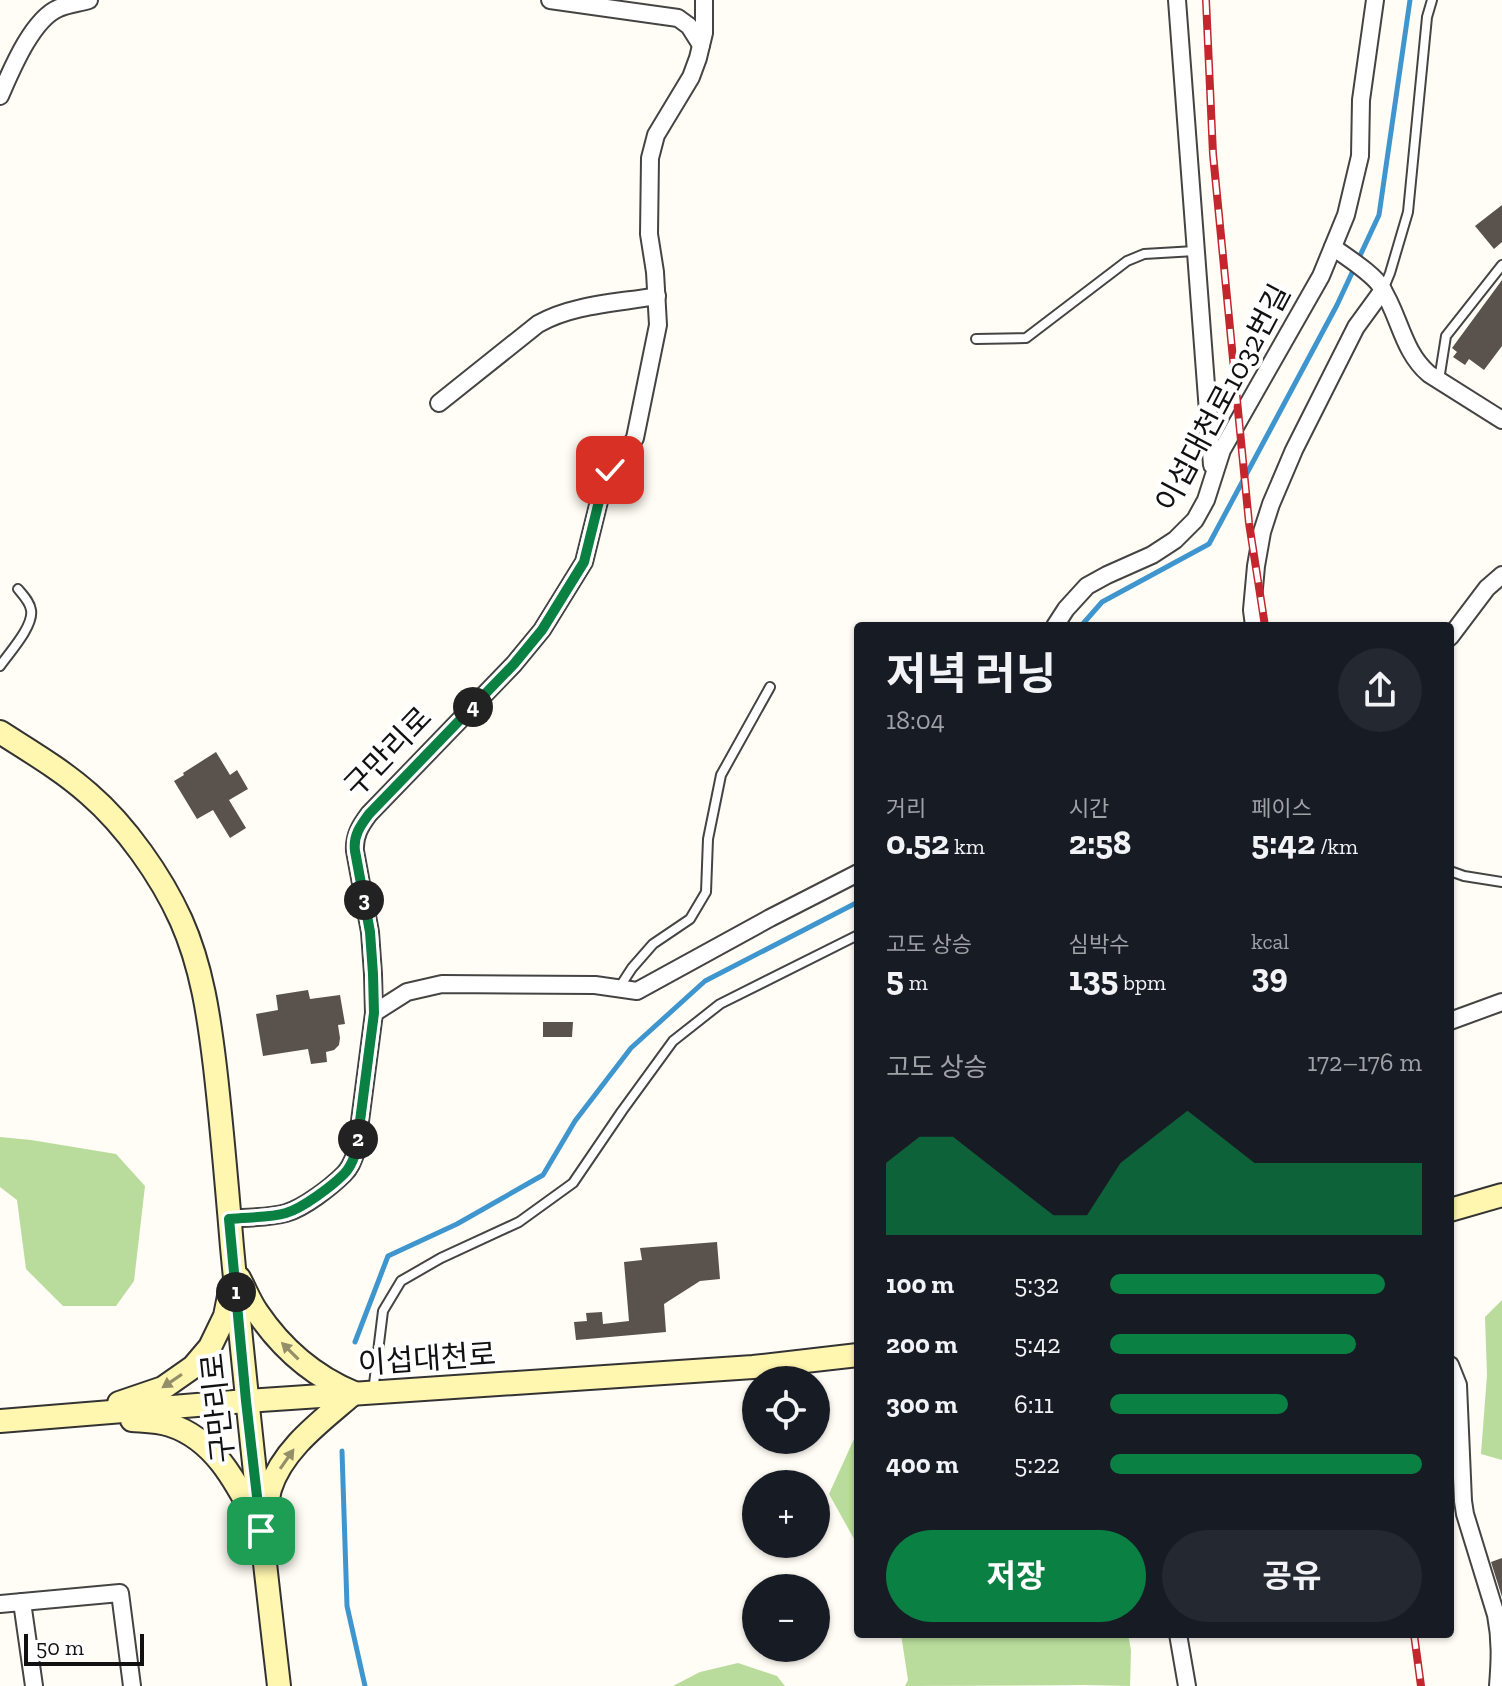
<!DOCTYPE html>
<html lang="ko">
<meta charset="utf-8">
<style>
:root{--surface:#171b24;--page:#242831;--text:#f1f3f6;--muted:#9ea1a6;--accent:#0b8043}
body{margin:0;font-family:"Zilla Slab","Noto Sans KR",serif;background:var(--page);color:var(--text);height:100vh;display:flex;flex-direction:column;font-size:30px;white-space:nowrap}
*{box-sizing:border-box;margin:0}
p{font-size:26px;color:var(--muted)}
.icon{flex:none;width:44px;height:44px;fill:none;stroke:currentColor;stroke-width:2;stroke-linecap:round;stroke-linejoin:round}
.map{position:relative;flex:1;overflow:hidden}
.sheet{position:absolute;left:854px;top:622px;width:600px;height:1016px;display:flex;flex-direction:column;background:var(--surface);border-radius:8px;box-shadow:0 2px 6px #0004}
.sheet>*{flex:none}
.tools{position:absolute;left:742px;top:1366px;display:grid;gap:16px}
.tools a{display:grid;place-items:center;width:88px;height:88px;border-radius:50%;background:var(--surface);box-shadow:0 2px 6px #0004;font-size:40px}
.scale{position:absolute;left:24px;bottom:20px;width:120px;box-sizing:border-box;padding-left:8px;border:4px solid #111;border-top:0;font-size:22px;line-height:28px;white-space:nowrap;color:#111;-webkit-text-stroke:6px #fff;paint-order:stroke}
.pin{position:absolute;display:grid;place-items:center;width:68px;height:68px;color:#fff;margin:-34px;border-radius:16px;box-shadow:0 4px 12px #0006}
.km{position:absolute;width:40px;height:40px;margin:-20px;border-radius:50%;background:#222;color:#fff;font-size:22px;line-height:40px;text-align:center}
.round{display:grid;place-items:center;flex:none;width:84px;height:84px;border-radius:42px;background:var(--page)}
.summary{display:flex;align-items:center;justify-content:space-between;height:136px;padding:0 32px}
h1{font-size:44px;font-weight:700;line-height:60px}
.stats{display:grid;grid-template-columns:repeat(3,1fr);gap:12px;height:136px;padding:8px 32px}
.stats div{display:grid;align-content:center}
.stats b{font-size:34px;font-weight:700}
.stats small{font-size:22px;font-weight:400}
.stats p{font-size:22px}
.chart{height:224px;padding:16px 32px}
.chart p{display:flex;justify-content:space-between}
.chart svg{width:100%;height:144px;margin-top:8px;fill:var(--accent);opacity:.7}
.action{display:flex;gap:16px;margin-top:auto;padding:16px 32px}
.action a{flex:1;height:92px;border-radius:48px;background:var(--accent);color:#fff;font-size:32px;font-weight:700;line-height:92px;text-align:center}
.action a+a{background:var(--page);color:var(--text)}
ul{padding:0 32px;list-style:none;font-size:26px}
li{display:grid;grid-template-columns:128px 96px 1fr;align-items:center;height:60px}
li i{height:20px;border-radius:10px;background:var(--accent)}
.map>svg:first-child{display:block}
.forest{fill:#b9dc9c}
.lines{fill:none;stroke-linecap:round;stroke-linejoin:round}
.stream{stroke:#3f96cf;stroke-width:5}
.building{fill:#5a524d}
.lane-casing{stroke:#444;stroke-width:12}
.street-casing{stroke:#444;stroke-width:20}
.secondary-casing{stroke:#333;stroke-width:26}
.lane{stroke:#fff;stroke-width:8}
.street{stroke:#fff;stroke-width:16}
.secondary{stroke:#fff6b0;stroke-width:22}
.rail-casing{stroke:#c4262e;stroke-width:8}
.rail{stroke:#fff;stroke-width:5;stroke-dasharray:15;stroke-linecap:butt}
.oneway{fill:#948f68}
.route-casing{stroke:#fff;stroke-width:16}
.route{stroke:#0b8043;stroke-width:10}
.labels{text-anchor:middle;stroke-width:8;stroke-linejoin:round;paint-order:stroke}
.street-label{font-size:30px;fill:#111;stroke:#fff}
</style>
<div class="map">
<svg width="1502" height="1686" viewBox="0 0 1502 1686">
<rect width="100%" height="100%" fill="#fffdf5"/>
<g class="forest">
<path d="M0 1137 31 1140 116 1154 145 1186 134 1281 116 1306H63L26 1269 17 1200 0 1187Z"/>
<path d="M1502 1300V1460L1481 1454 1487 1375 1485 1317Z"/>
<path d="M854 1439 858 1440V1546L829 1494Z"/>
<path d="M901 1634H1128L1131 1650 1130 1686 1086 1685 905 1686 908 1680Z"/>
<path d="M738 1663 777 1676 785 1686H673L700 1672Z"/>
</g>
<g class="lines">
<g class="stream">
<path d="M1081 626 1102 602 1209 544 1337 305 1379 215 1410 0"/>
<path d="M355 1342 388 1256 457 1224 543 1175 575 1121 631 1048 705 981 858 902"/>
<path d="M342 1451 347 1606 365 1686"/>
</g>
</g>
<g class="building">
<path d="M1502 205V242L1494 249 1475 226Z"/>
<path d="M1502 280V346L1484 370 1469 359 1465 365 1453 357 1457 352 1452 348Z"/>
<path d="M216 752 230 775 237 770 248 789 229 800 246 828 230 838 213 810 197 819 174 781 184 775 183 773Z"/>
<path d="M308 990 310 999 340 995 345 1024 338 1025 340 1038 339 1045 334 1050 326 1052 327 1062 311 1064 308 1049 263 1056 256 1014 278 1010 276 995Z"/>
<path d="M543 1022H573L572 1037H543Z"/>
<path d="M717 1242 720 1279 700 1281 664 1304 666 1332 576 1340 574 1322 587 1321 586 1313 602 1312 603 1324 629 1321 624 1262 642 1260 640 1248Z"/>
<path d="M1502 1558V1597L1491 1562Z"/>
</g>
<g class="lines">
<defs>
<g id="lane">
<path d="M1383 290 1390 273 1408 212 1427 17 1432 0"/>
<path d="M976 339 1026 338 1127 261 1144 254 1195 251"/>
<path d="M1439 380 1446 336 1502 265"/>
<path d="M0 666C9 653 34 626 31 610 30 602 23 595 18 589"/>
<path d="M1450 871 1464 876 1502 882"/>
<path d="M619 988 632 968 653 944 690 919 706 892 708 839 721 775 770 687"/>
<path d="M373 1392 383 1311 401 1281 441 1258 519 1222 573 1183 622 1111 673 1041 720 1004 858 935"/>
</g>
<g id="street">
<path d="M550 0 678 18 689 26 701 45"/>
<path d="M1177 0 1212 465"/>
<path d="M0 96C11 71 32 19 59 8 68 4 79 3 89 0"/>
<path d="M1333 247C1346 257 1374 274 1381 287 1400 316 1402 351 1429 374L1502 420"/>
<path d="M439 403 538 324C573 304 618 303 657 296"/>
<path d="M1055 626 1066 609 1087 586 1107 575 1152 555 1175 540 1195 520 1206 500 1222 450 1321 276 1346 215 1360 156 1361 100 1375 0"/>
<path d="M1254 626 1252 610 1256 566 1262 532 1271 504 1294 450 1356 327 1383 290"/>
<path d="M1450 637 1487 588 1502 575"/>
<path d="M374 1013 407 992 442 984 595 985 637 991 770 918 858 873"/>
<path d="M1450 1021 1502 1002"/>
<path d="M229 1219C248 1217 269 1218 286 1213 304 1208 331 1187 344 1174 351 1167 353 1160 356 1152L374 1013 373 974 370 932 355 851C354 836 360 826 369 814L514 664 542 630 584 562 602 489 620 454 630 446 635 438 658 325 655 272 649 234 650 158 656 135 691 77 698 58 704 33V0"/>
<path d="M1450 1365 1458 1385 1463 1501 1465 1514 1496 1615C1501 1640 1500 1661 1498 1686"/>
<path d="M22 1602 34 1686"/>
<path d="M0 1604 120 1593 132 1686"/>
<path d="M1178 1634 1187 1686"/>
</g>
<g id="secondary">
<path d="M0 732C31 752 62 770 89 794 126 826 161 876 181 920 202 967 209 1017 215 1067 222 1127 227 1187 232 1247 246 1394 262 1540 279 1686"/>
<path d="M1450 1210 1502 1195"/>
<path d="M239 1278C245 1289 250 1302 257 1312 282 1349 313 1376 354 1393 323 1420 283 1448 270 1489 268 1497 267 1506 265 1514"/>
<path d="M119 1403 163 1388 193 1367 210 1347 225 1316 230 1291"/>
<path d="M132 1420C144 1421 158 1421 170 1425 214 1439 236 1482 256 1520"/>
<path d="M0 1421 246 1401 753 1367 858 1355"/>
</g>
</defs>
<use href="#lane" class="lane-casing"/>
<use href="#street" class="street-casing"/>
<use href="#secondary" class="secondary-casing"/>
<use href="#lane" class="lane"/>
<use href="#street" class="street"/>
<use href="#secondary" class="secondary"/>
<defs>
<g id="rail">
<path d="M1206 0 1213 154 1249 523 1265 626"/>
<path d="M1414 1634 1421 1686"/>
</g>
</defs>
<use href="#rail" class="rail-casing"/>
<use href="#rail" class="rail"/>
</g>
<defs><path id="oneway-solid" d="M-6-.8H1V-3.2L6.5 0L1 3.2V.8H-6Z" transform="scale(2)"/></defs>
<g class="oneway">
<use href="#oneway-solid" transform="translate(290 1351) rotate(-135)"/>
<use href="#oneway-solid" transform="translate(172 1381) rotate(146)"/>
<use href="#oneway-solid" transform="translate(287 1459) rotate(-55)"/>
</g>
<g class="lines">
<defs>
<path id="route" d="M261 1531 246 1401 229 1219C248 1217 269 1218 286 1213 303 1208 332 1186 344 1174 351 1167 353 1160 356 1152L374 1013 373 974 370 932 355 851C353 836 360 826 369 814L514 664 542 630 584 562 602 489 610 470"/>
</defs>
<use href="#route" class="route-casing"/>
<use href="#route" class="route"/>
</g>
<g class="labels">
<g class="street-label">
<text transform="translate(1223 398) rotate(-62)" y="10">이섭대천로1032번길</text>
<text transform="translate(388 752) rotate(-46)" y="10">구만리로</text>
<text transform="translate(427 1359) rotate(-4)" y="10">이섭대천로</text>
<text transform="translate(218 1408) rotate(-96)" y="10">구만리로</text>
</g>
</g>
</svg>
<div class="tools">
<a><svg class="icon" aria-label="locate" viewBox="0 0 24 24"><circle cx="12" cy="12" r="6"/><path d="M12 2v4M12 18v4M2 12h4M18 12h4"/></svg></a>
<a>+</a>
<a>−</a>
</div>
<div class="scale">50 m</div>
<div class="pin" style="left:261px;top:1531px;background:#1e9e55"><svg class="icon" aria-label="arrive" viewBox="0 0 24 24"><path d="M6 21V4h12l-3 4 3 4H6"/></svg></div>
<div class="pin" style="left:610px;top:470px;background:#d93025"><svg class="icon" aria-label="check" viewBox="0 0 24 24"><path d="M5 12l5 5 9-10"/></svg></div>
<b class="km" style="left:236px;top:1292px">1</b>
<b class="km" style="left:358px;top:1139px">2</b>
<b class="km" style="left:364px;top:900px">3</b>
<b class="km" style="left:473px;top:707px">4</b>
<section class="sheet">
<div class="summary"><div><h1>저녁 러닝</h1><p>18:04</p></div><a class="round"><svg class="icon" aria-label="share" viewBox="0 0 24 24"><path d="M12 15V3M7 8l5-5 5 5M5 13v7h14v-7"/></svg></a></div>
<div class="stats">
<div><p>거리</p><b>0.52<small> km</small></b></div>
<div><p>시간</p><b>2:58</b></div>
<div><p>페이스</p><b>5:42<small> /km</small></b></div>
</div>
<div class="stats">
<div><p>고도 상승</p><b>5<small> m</small></b></div>
<div><p>심박수</p><b>135<small> bpm</small></b></div>
<div><p>kcal</p><b>39</b></div>
</div>
<div class="chart"><p><span>고도 상승</span>172–176 m</p>
<svg viewBox="0 0 160 44" preserveAspectRatio="none"><path d="M0 44V22L10 14L20 14L30 22L40 30L50 38L60 38L70 22L80 14L90 6L100 14L110 22L120 22L130 22L140 22L150 22L160 22V44z"/></svg>
</div>
<ul>
<li><b>100 m</b>5:32<i style="width:88%"></i></li>
<li><b>200 m</b>5:42<i style="width:79%"></i></li>
<li><b>300 m</b>6:11<i style="width:57%"></i></li>
<li><b>400 m</b>5:22<i style="width:100%"></i></li>
</ul>
<div class="action"><a>저장</a><a>공유</a></div>
</section>
</div>
